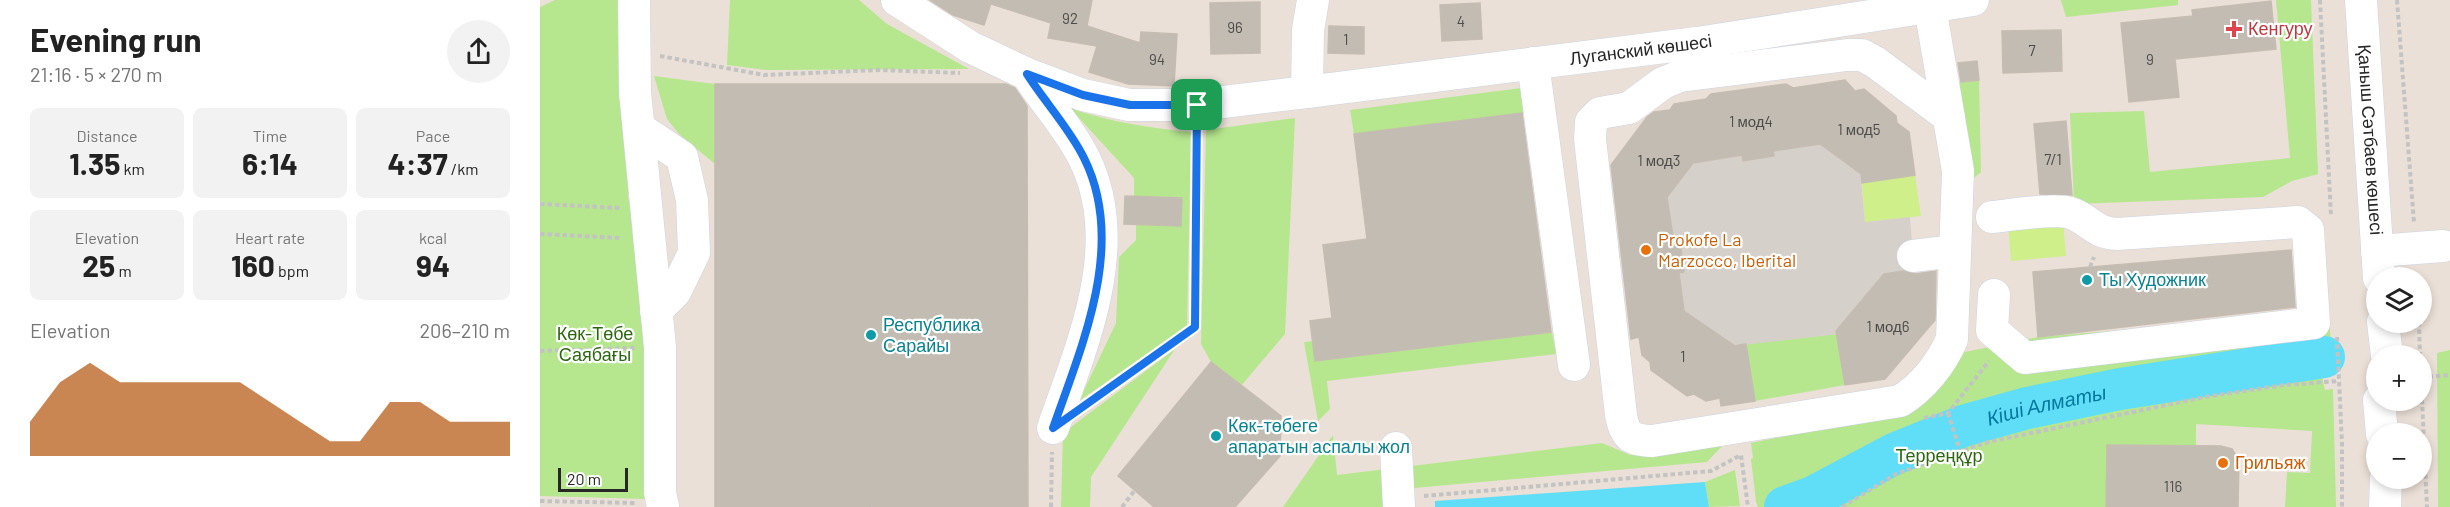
<!DOCTYPE html>
<meta charset="utf-8">
<style>
:root{--surface:#fff;--page:#f2f2f2;--text:#222;--muted:#767676;--accent:#b45309}
body{margin:0;font-family:Barlow,sans-serif;background:var(--page);color:var(--text);height:100vh;display:flex;flex-direction:column;font-size:22px;white-space:nowrap}
*{box-sizing:border-box;margin:0}
p{font-size:20px;color:var(--muted)}
.icon{flex:none;width:33px;height:33px;fill:none;stroke:currentColor;stroke-width:2;stroke-linecap:round;stroke-linejoin:round}
.map{position:relative;flex:1;overflow:hidden}
.side{display:flex;flex-direction:column;background:var(--surface);width:540px}
.side>*{flex:none}
.buttons{position:absolute;left:1826px;top:267px;display:grid;gap:12px}
.buttons a{display:grid;place-items:center;width:66px;height:66px;border-radius:50%;background:var(--surface);box-shadow:0 3px 9px #0003;font-size:30px}
.scale{position:absolute;left:18px;bottom:15px;width:70px;box-sizing:border-box;padding-left:6px;border:3px solid #272727;border-top:0;font-size:16px;line-height:21px;white-space:nowrap;color:#272727;-webkit-text-stroke:4px #fff;paint-order:stroke}
.pin{position:absolute;display:grid;place-items:center;width:51px;height:51px;color:#fff;margin:-26px;border-radius:12px;box-shadow:0 3px 9px #0006}
.round{display:grid;place-items:center;flex:none;width:63px;height:63px;border-radius:32px;background:var(--page)}
.head{display:flex;align-items:center;justify-content:space-between;height:102px;padding:0 30px}
h1{font-size:33px;font-weight:700;line-height:45px}
.figures{display:grid;grid-template-columns:repeat(3,1fr);gap:9px;height:102px;padding:6px 30px}
.figures div{display:grid;align-content:center;border-radius:9px;background:var(--page);text-align:center}
.figures b{font-size:30px;font-weight:700}
.figures small{font-size:16px;font-weight:400}
.figures p{font-size:16px}
.chart{height:168px;padding:12px 30px}
.chart p{display:flex;justify-content:space-between}
.chart svg{width:100%;height:108px;margin-top:6px;fill:var(--accent);opacity:.7}
main{display:flex;flex:1;min-height:0}
.map>svg:first-child{display:block}
.green{fill:#b6e78e}
.pitch{fill:#ceef89}
.plaza{fill:#d6d0ca}
.water{fill:#61def7}
.lines{fill:none;stroke-linecap:round;stroke-linejoin:round}
.river{stroke:#61def7;stroke-width:42}
.building{fill:#c2bcb3;stroke:#c6bcb1;stroke-width:1.5}
.minor-casing{stroke:#ccd3e2;stroke-width:33}
.path{stroke:#c3c3c3;stroke-width:4;stroke-dasharray:4.5 3;stroke-linecap:butt}
.minor{stroke:#fff;stroke-width:32}
.route-casing{stroke:#fff;stroke-width:12}
.route{stroke:#1a73e8;stroke-width:8}
.health-dot{fill:#e0444e;stroke:#fff;stroke-width:2}
.food-dot{fill:#e8710a;stroke:#fff;stroke-width:2}
.culture-dot{fill:#0f9aa8;stroke:#fff;stroke-width:2}
.labels{text-anchor:middle;stroke-width:4.5;stroke-linejoin:round;paint-order:stroke}
.number-label{font-size:15px;fill:#4e4c4a}
.health-label{font-size:18px;fill:#be3a42;stroke:#fff;text-anchor:start}
.street-label{font-size:18px;fill:#272727;stroke:#fff}
.food-label{font-size:18px;fill:#c56008;stroke:#fff;text-anchor:start}
.culture-label{font-size:18px;fill:#0d838f;stroke:#fff;text-anchor:start}
.park-label{font-size:18px;fill:#2e6714;stroke:#fff}
.water-label{font-size:20px;font-style:italic;fill:#04799e;stroke:#fff}
</style>
<main>
<section class="side">
<div class="head"><div><h1>Evening run</h1><p>21:16 · 5 × 270 m</p></div><a class="round"><svg class="icon" aria-label="share" viewBox="0 0 24 24"><path d="M12 15V3M7 8l5-5 5 5M5 13v7h14v-7"/></svg></a></div>
<div class="figures">
<div><p>Distance</p><b>1.35<small> km</small></b></div>
<div><p>Time</p><b>6:14</b></div>
<div><p>Pace</p><b>4:37<small> /km</small></b></div>
</div>
<div class="figures">
<div><p>Elevation</p><b>25<small> m</small></b></div>
<div><p>Heart rate</p><b>160<small> bpm</small></b></div>
<div><p>kcal</p><b>94</b></div>
</div>
<div class="chart"><p><span>Elevation</span>206–210 m</p>
<svg viewBox="0 0 160 44" preserveAspectRatio="none"><path d="M0 44V30L10 14L20 6L30 14L40 14L50 14L60 14L70 14L80 22L90 30L100 38L110 38L120 22L130 22L140 30L150 30L160 30V44z"/></svg>
</div>
</section>
<div class="map">
<svg width="1910" height="507" viewBox="0 0 1910 507">
<rect width="100%" height="100%" fill="#ebe0d7"/>
<g class="green">
<path d="M15 0H92L88 196 112 334 105 499 0 496V7Z"/>
<path d="M190 0H319L347 24 429 69 227 70 187 65Z"/>
<path d="M1521 0H1638V5L1526 17Z"/>
<path d="M1736 0H1771L1778 174 1752 181 1723 197 1534 204 1530 113 1604 111 1610 172 1750 158Z"/>
<path d="M114 76 175 84V164L140 135 127 119Z"/>
<path d="M1439 80 1441 172 1429 182 1414 83Z"/>
<path d="M981 88 986 113 814 134 810 110Z"/>
<path d="M530 108C569 122 610 128 651 132L647 326 539 401 576 323 579 257 596 240V224L641 226 642 198 594 196V178Z"/>
<path d="M755 118 745 334 701 386 671 362 661 344 666 130Z"/>
<path d="M1789 313 1791 346 1776 349 1785 390 1793 389 1796 507H1745L1747 472 1770 473 1772 431 1656 424V446L1568 445 1566 507H1218L1216 502 1211 459 1213 458 1211 443 1329 419 1420 353 1498 337Z"/>
<path d="M1012 332 1016 354 787 381 790 409 778 421 764 342 773 341 775 361Z"/>
<path d="M1297 334 1305 385 1215 401 1206 344Z"/>
<path d="M635 349 551 477 550 507H521L523 433Z"/>
<path d="M1910 350V507H1898L1897 353Z"/>
<path d="M793 435 797 475 846 469V507H743Z"/>
<path d="M1062 443 1090 455 1184 444 1167 462 874 488 871 466Z"/>
<path d="M1195 470 1200 506 1169 507 1165 482Z"/>
</g>
<g class="pitch">
<path d="M1375 175 1381 216 1325 222 1322 183Z"/>
<path d="M1523 219 1526 256 1471 261 1468 224Z"/>
</g>
<path class="plaza" d="M1280 136 1282 146 1313 169 1320 168 1325 222 1370 217 1374 270 1347 274 1297 334 1186 347 1181 337 1159 321 1156 325 1145 318 1139 273 1144 272 1134 243 1127 197 1156 158 1174 160 1202 155 1203 161 1234 156 1233 151 1262 147Z"/>
<path class="water" d="M1165 482 1169 507H895V501Z"/>
<g class="lines">
<path class="river" id="s1" d="M1245 507 1273 497 1354 454 1423 426 1487 408 1580 389 1784 357"/>
</g>
<g class="building">
<path d="M390 0H452L444 25 413 15Z"/>
<path d="M452 0H552L547 26 600 43 601 32 637 34 634 86 588 84 549 72 557 46 508 38 511 23 451 4Z"/>
<path d="M1731 1 1736 49 1635 59 1639 97 1589 102 1581 23 1653 16 1652 10Z"/>
<path d="M720 2V53L671 54 670 3Z"/>
<path d="M940 3 942 39 902 41 900 5Z"/>
<path d="M789 26 824 27V54L788 53Z"/>
<path d="M1521 30 1522 71 1463 73 1462 31Z"/>
<path d="M1437 61 1439 80 1421 82 1418 63Z"/>
<path d="M1305 80 1315 91 1324 89 1356 116 1357 123 1369 132 1375 175 1322 183 1321 174 1280 144 1233 151 1234 156 1203 161 1202 155 1153 163 1127 197 1134 243 1140 242 1144 272 1139 273 1144 311 1195 346 1206 344 1215 401 1181 406 1180 398 1166 401 1154 394 1147 396 1111 370 1110 362 1102 355 1099 337 1091 339 1071 165 1107 117 1114 112 1130 110 1134 104 1166 99 1171 94 1246 84 1253 88Z"/>
<path d="M175 84H466L475 88 487 106 488 507H175Z"/>
<path d="M982 113 1011 332 775 361 770 321 792 318 783 245 827 239 814 134Z"/>
<path d="M1526 121 1532 195 1500 194 1494 124Z"/>
<path d="M585 196 642 198 641 226 584 224Z"/>
<path d="M1751 250 1755 307 1498 337 1493 272Z"/>
<path d="M1364 271 1375 274 1396 271 1395 320 1345 379 1305 385 1296 331 1344 274Z"/>
<path d="M671 362 741 416 740 456 695 507H614L578 476Z"/>
<path d="M1567 445 1681 446 1692 449 1699 460 1698 507H1566Z"/>
</g>
<g class="lines">
<defs>
<g id="minor">
<path d="M94 0 95 92 120 347V492L123 507"/>
<path id="s2" d="M357 0 430 47 487 74 543 95 589 105H658L767 92 1157 43 1433 0"/>
<path id="s3" d="M1821 0 1839 278"/>
<path d="M1390 7 1418 171 1412 339C1402 363 1382 388 1360 401L1112 441C1091 440 1085 437 1081 415L1050 139 1051 122 1060 113 1089 108 1123 83 1140 76 1307 55H1322L1335 62 1409 117"/>
<path d="M993 63 1034 365"/>
<path d="M487 74C504 101 530 129 544 158 587 244 542 345 513 428"/>
<path d="M767 92 768 30 773 0"/>
<path d="M99 128 142 157 152 200 154 253 135 292 116 311"/>
<path d="M1452 217C1471 215 1515 208 1531 213 1550 220 1554 233 1577 234L1758 222 1768 230 1774 323 1485 358 1452 330 1454 295"/>
<path d="M1837 251 1903 246"/>
<path d="M1373 256 1415 251"/>
<path d="M1843 322 1847 356"/>
<path d="M1839 400 1842 434"/>
<path d="M856 448 859 507"/>
<path d="M1845 507 1846 478"/>
</g>
</defs>
<use href="#minor" class="minor-casing"/>
<g class="path">
<path d="M1780 0 1791 216"/>
<path d="M1857 0 1874 223"/>
<path d="M120 56 224 75 339 70 420 73"/>
<path d="M0 204 81 208"/>
<path d="M0 234 82 238"/>
<path d="M1550 267 1554 257"/>
<path d="M1879 322 1880 356"/>
<path d="M1797 337 1802 444V507"/>
<path d="M0 351 95 348"/>
<path d="M1881 377 1887 507"/>
<path d="M1881 377 1910 375"/>
<path d="M553 399 655 327 657 132"/>
<path d="M1408 413 1420 451"/>
<path d="M1384 418 1408 413 1449 361"/>
<path d="M884 496 1171 471 1201 455 1208 507"/>
<path d="M0 501 95 503"/>
<path d="M331 507H332"/>
<path d="M511 507 512 452"/>
<path d="M582 507 595 490"/>
<path d="M1302 507 1356 474 1448 442 1665 397 1744 385 1799 381"/>
</g>
<use href="#minor" class="minor"/>
</g>
<g class="lines">
<defs>
<path id="route" d="M487 74 543 95 590 105H657L655 327 513 428C542 345 587 244 544 158 530 129 504 101 487 74Z"/>
</defs>
<use href="#route" class="route-casing"/>
<use href="#route" class="route"/>
</g>
<path class="health-dot" d="M1691 20h6v6h6v6h-6v6h-6v-6h-6v-6h6z"/>
<g class="food-dot">
<circle cx="1106" cy="250" r="6"/>
<circle cx="1683" cy="463" r="6"/>
</g>
<g class="culture-dot">
<circle cx="1547" cy="280" r="6"/>
<circle cx="331" cy="335" r="6"/>
<circle cx="676" cy="436" r="6"/>
</g>
<g class="labels">
<g class="number-label">
<text x="530" y="24">92</text>
<text x="921" y="27">4</text>
<text x="695" y="33">96</text>
<text x="806" y="45">1</text>
<text x="1492" y="56">7</text>
<text x="617" y="65">94</text>
<text x="1610" y="65">9</text>
<text x="1211" y="127">1 мод4</text>
<text x="1319" y="135">1 мод5</text>
<text x="1513" y="165">7/1</text>
<text x="1119" y="166">1 мод3</text>
<text x="1348" y="332">1 мод6</text>
<text x="1143" y="362">1</text>
<text x="1633" y="492">116</text>
</g>
<g class="health-label">
<text x="1708" y="35">Кенгуру</text>
</g>
<g class="street-label">
<text dy="6" stroke="none"><textPath href="#s2" startOffset="772">Луганский көшесі</textPath></text>
<text dy="6" stroke="none"><textPath href="#s3" startOffset="140">Қаныш Сәтбаев көшесі</textPath></text>
</g>
<g class="food-label">
<text x="1118" y="246">Prokofe La<tspan x="1118" dy="21">Marzocco, Iberital</tspan></text>
<text x="1695" y="469">Грильяж</text>
</g>
<g class="culture-label">
<text x="1559" y="286">Ты Художник</text>
<text x="343" y="331">Республика<tspan x="343" dy="21">Сарайы</tspan></text>
<text x="688" y="432">Көк-төбеге<tspan x="688" dy="21">апаратын аспалы жол</tspan></text>
</g>
<g class="park-label">
<text x="55" y="340">Көк-Төбе<tspan x="55" dy="21">Саябағы</tspan></text>
<text x="1399" y="462">Терреңқұр</text>
</g>
<g class="water-label">
<text dy="7" stroke="none"><textPath href="#s1" startOffset="282">Кіші Алматы</textPath></text>
</g>
</g>
</svg>
<div class="buttons">
<a><svg class="icon" aria-label="layers" viewBox="0 0 24 24"><path d="M12 4l9 5-9 5-9-5zM3 14l9 5 9-5"/></svg></a>
<a>+</a>
<a>−</a>
</div>
<div class="scale">20 m</div>
<div class="pin" style="left:657px;top:105px;background:#1e9e55"><svg class="icon" aria-label="arrive" viewBox="0 0 24 24"><path d="M6 21V4h12l-3 4 3 4H6"/></svg></div>
</div>
</main>
